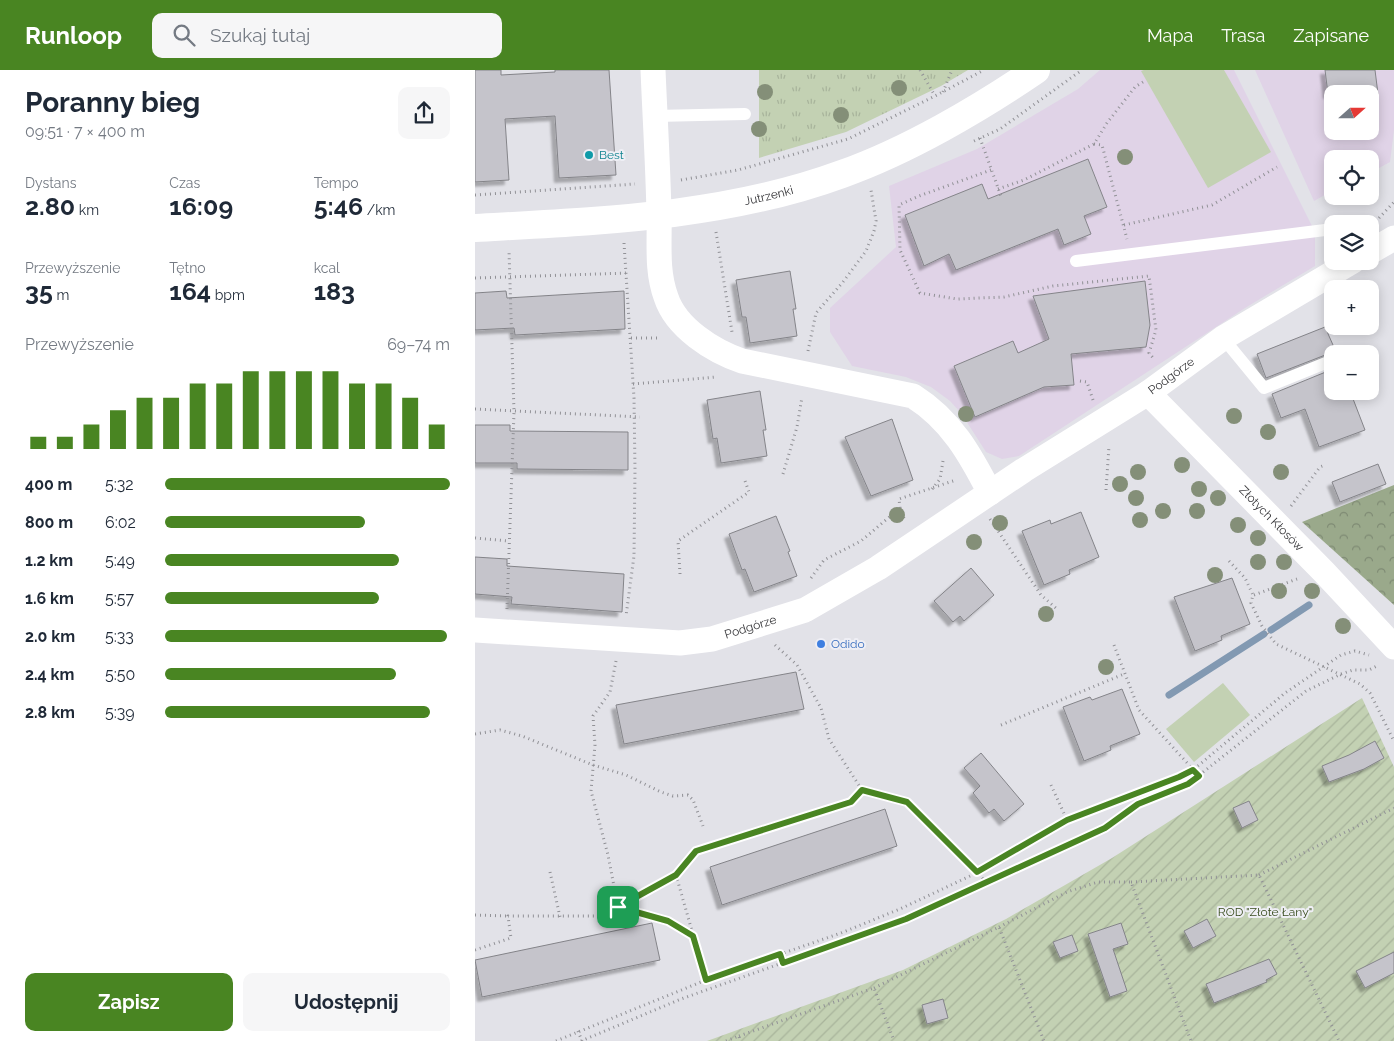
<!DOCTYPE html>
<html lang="pl">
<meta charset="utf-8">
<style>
:root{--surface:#fff;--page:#f6f6f7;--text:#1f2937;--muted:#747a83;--accent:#498522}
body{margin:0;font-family:Raleway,sans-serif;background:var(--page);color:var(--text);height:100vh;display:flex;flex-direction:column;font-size:19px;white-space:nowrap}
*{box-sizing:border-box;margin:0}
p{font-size:16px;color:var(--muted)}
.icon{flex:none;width:28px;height:28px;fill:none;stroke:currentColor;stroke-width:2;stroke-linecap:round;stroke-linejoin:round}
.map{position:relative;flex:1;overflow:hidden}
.drawer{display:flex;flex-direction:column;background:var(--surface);width:475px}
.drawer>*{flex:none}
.needle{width:32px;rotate:69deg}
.buttons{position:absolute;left:849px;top:15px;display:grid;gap:10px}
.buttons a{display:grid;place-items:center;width:55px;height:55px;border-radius:10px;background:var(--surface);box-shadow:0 2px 12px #0003;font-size:25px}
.pin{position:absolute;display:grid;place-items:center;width:42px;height:42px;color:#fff;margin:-21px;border-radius:10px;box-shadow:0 2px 8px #0006}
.round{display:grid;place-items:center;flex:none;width:52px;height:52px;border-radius:10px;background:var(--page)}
.head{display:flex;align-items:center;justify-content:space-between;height:85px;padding:0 25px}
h1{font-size:28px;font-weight:700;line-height:38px}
.metrics{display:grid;grid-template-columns:repeat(3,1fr);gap:8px;height:85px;padding:5px 25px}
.metrics div{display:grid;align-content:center}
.metrics b{font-size:25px;font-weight:700}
.metrics small{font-size:14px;font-weight:400}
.metrics p{font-size:14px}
.chart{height:140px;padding:10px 25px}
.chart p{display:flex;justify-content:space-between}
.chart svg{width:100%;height:90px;margin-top:5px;stroke:var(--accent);stroke-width:6}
.primary-button{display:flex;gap:10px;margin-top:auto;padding:10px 25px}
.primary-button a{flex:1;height:58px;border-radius:10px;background:var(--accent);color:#fff;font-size:20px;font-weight:700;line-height:58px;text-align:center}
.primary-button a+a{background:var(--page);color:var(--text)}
ul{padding:0 25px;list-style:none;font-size:16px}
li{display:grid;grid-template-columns:80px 60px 1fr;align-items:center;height:38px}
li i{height:12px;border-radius:6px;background:var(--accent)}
header{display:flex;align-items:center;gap:30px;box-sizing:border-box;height:70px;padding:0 25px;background:var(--accent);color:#fff}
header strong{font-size:24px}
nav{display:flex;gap:28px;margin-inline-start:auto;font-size:18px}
.search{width:350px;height:45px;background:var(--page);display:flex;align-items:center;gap:12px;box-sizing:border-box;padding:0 18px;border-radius:10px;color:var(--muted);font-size:19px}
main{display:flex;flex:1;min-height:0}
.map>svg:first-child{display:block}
.education{fill:#e0d3e7;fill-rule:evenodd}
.grass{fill:url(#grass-tufts)}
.forest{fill:url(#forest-crowns)}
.park{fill:#c3d1b3}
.garden{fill:url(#garden-furrows)}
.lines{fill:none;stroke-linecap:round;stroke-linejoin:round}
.stream{stroke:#8299b2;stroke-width:7}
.building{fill:#c5c4cb;stroke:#848489;filter:url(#shadow)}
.path{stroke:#919196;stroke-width:3;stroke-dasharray:1 4;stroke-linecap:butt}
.service{stroke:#fff;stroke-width:12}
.minor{stroke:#fff;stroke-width:25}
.tertiary{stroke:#fff;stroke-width:28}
.tree{fill:#848f78}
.route-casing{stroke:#fff;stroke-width:10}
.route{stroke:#498522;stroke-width:6}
.culture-dot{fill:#0f9aa8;stroke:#efeff5;stroke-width:2}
.shop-dot{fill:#3f7fe0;stroke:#efeff5;stroke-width:2}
.labels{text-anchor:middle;stroke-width:4;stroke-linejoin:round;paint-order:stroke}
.culture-label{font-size:12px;fill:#0d838f;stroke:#efeff5;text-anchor:start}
.street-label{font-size:12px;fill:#353538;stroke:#efeff5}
.shop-label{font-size:12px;fill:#366cbe;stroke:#efeff5;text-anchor:start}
.park-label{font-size:12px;fill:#374b1c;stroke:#efeff5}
</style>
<header>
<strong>Runloop</strong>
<div class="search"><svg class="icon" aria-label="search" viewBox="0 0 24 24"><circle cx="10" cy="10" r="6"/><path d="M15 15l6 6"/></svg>Szukaj tutaj</div>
<nav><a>Mapa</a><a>Trasa</a><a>Zapisane</a></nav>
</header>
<main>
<section class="drawer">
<div class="head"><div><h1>Poranny bieg</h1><p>09:51 · 7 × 400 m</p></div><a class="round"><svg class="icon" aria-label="share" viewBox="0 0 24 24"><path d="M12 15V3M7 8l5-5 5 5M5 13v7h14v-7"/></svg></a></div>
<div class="metrics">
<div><p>Dystans</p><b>2.80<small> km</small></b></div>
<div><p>Czas</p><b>16:09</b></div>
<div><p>Tempo</p><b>5:46<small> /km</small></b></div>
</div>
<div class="metrics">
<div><p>Przewyższenie</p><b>35<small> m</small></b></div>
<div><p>Tętno</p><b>164<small> bpm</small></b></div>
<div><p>kcal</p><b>183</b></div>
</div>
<div class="chart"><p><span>Przewyższenie</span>69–74 m</p>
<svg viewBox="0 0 160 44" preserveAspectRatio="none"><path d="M5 44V38M15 44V38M25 44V32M35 44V25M45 44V19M55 44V19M65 44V12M75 44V12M85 44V6M95 44V6M105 44V6M115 44V6M125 44V12M135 44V12M145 44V19M155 44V32"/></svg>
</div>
<ul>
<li><b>400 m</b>5:32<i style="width:100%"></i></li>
<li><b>800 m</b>6:02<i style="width:70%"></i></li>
<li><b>1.2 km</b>5:49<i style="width:82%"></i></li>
<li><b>1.6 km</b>5:57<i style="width:75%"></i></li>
<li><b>2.0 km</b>5:33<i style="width:99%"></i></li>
<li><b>2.4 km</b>5:50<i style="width:81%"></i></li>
<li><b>2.8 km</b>5:39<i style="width:93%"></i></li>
</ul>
<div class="primary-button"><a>Zapisz</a><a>Udostępnij</a></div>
</section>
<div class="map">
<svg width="919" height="971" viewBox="0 0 919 971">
<defs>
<pattern id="grass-tufts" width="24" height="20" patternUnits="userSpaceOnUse" patternTransform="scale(1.25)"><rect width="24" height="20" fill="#c3d1b3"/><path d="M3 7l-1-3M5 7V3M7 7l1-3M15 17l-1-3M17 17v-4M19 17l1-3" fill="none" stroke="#a8b49b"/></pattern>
<pattern id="forest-crowns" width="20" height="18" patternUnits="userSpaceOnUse" patternTransform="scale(1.25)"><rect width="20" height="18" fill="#9aa98b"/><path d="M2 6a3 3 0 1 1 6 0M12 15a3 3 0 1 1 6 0" fill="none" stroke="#7e8a73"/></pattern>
<pattern id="garden-furrows" width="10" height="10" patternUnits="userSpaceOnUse" patternTransform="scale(1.25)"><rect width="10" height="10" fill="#c3d1b3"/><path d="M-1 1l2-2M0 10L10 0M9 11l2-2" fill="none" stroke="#a8b49b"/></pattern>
<filter id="shadow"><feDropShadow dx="-4.5" dy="4.5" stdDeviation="1" flood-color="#0004"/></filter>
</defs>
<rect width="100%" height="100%" fill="#e2e2e8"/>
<g class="education">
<path d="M625 0H759L840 162V196L770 238 544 386 527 389 511 382 486 343 475 331 456 317 431 307 377 296 355 262V238L421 177 414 116 502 79 603 19Z"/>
<path d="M780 0H919V60L915 92 895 103V89H858L857 121 839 131ZM858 24H895V61H858Z"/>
</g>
<path class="grass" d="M284 0H493L466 16 371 62 284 88Z"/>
<path class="forest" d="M919 415V535L827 452Z"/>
<g class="park">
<path d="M669 0H749L796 82 733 118 666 1Z"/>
<path d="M748 613 775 645 719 692 691 659Z"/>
</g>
<path class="garden" d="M887 628 919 697V971H232L428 900 531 849 637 788Z"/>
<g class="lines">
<g class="stream">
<path d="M796 560 834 535"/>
<path d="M694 625 789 564"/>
</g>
</g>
<g class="building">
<path d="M0 0H26V5L80 2V0H134L141 105 84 108 80 46 30 49 34 110 0 112Z"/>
<path d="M850 0H900L903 24H853Z"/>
<path d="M613 89 632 137 609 146 616 164 589 175 583 159 481 200 474 184 449 196 430 145 507 114 513 129Z"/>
<path d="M315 201 321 239H318L322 266 275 273 271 247H267L261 210Z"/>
<path d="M670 211 675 255 671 277 596 284 599 315 569 317 500 347 479 296 538 271 543 283 574 269 558 226Z"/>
<path d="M31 221 32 228 149 221 150 259 40 265 39 258 0 260V223Z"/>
<path d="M850 257 858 275V282L791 308 782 284Z"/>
<path d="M858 299V321H875L890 360 844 377 830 339 806 348 797 324Z"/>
<path d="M285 321 291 360H288L292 386 246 393 242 368 238 369 232 330Z"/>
<path d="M417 349 438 410 396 426 370 367Z"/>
<path d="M0 355H35V361L153 362V400L42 399V393H0Z"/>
<path d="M903 394 911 414 865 432 857 412Z"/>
<path d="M606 442 624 487 594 500 595 504 569 515 547 461 575 450 576 454Z"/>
<path d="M301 446 315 481 313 482 322 506 279 522 270 499 267 500 254 464Z"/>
<path d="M0 487 32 489V496L149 504 147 542 36 534 37 527 0 524Z"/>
<path d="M496 498 519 525 489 551 485 546 478 552 459 531Z"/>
<path d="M757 508 775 554 746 566 747 570 720 581 699 527Z"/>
<path d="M321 602 329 639 149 674 141 635Z"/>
<path d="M647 619 665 664 635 676 636 680 609 691 588 637 615 627 617 630Z"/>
<path d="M900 671 909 688 889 699 854 712 847 696 874 685Z"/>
<path d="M506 683 549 734 529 751 519 739 514 743 498 723 505 716 489 698Z"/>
<path d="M774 731 783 750 767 758 758 738Z"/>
<path d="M410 739 422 776 247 835 235 797Z"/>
<path d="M732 849 741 866 718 878 709 861Z"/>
<path d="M177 853 185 890 7 927 0 890Z"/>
<path d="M646 853 653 874 638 879 652 921 635 927 613 864Z"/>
<path d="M597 865 603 881 585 888 578 872Z"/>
<path d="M919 882V903L890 918 881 901Z"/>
<path d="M794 889 802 904 791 910 792 912 739 933 731 914Z"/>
<path d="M468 929 473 948 452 954 447 935Z"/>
</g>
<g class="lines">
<g class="path">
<path d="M445 0 460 26"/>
<path d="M468 22 477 0"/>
<path d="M505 68 527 129"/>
<path d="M499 71 525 59 607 0"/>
<path d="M619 74 627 75 652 169"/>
<path d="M516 100 444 126 424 135 425 180 445 223 482 229 529 227 578 216 674 206 681 260 674 283 679 289"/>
<path d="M206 110 263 100 373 69 460 26 509 0"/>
<path d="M523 119 549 110 619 74 632 53 660 17 671 10"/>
<path d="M0 125 160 114"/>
<path d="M904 148 919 132"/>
<path d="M649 155 737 135 802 97"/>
<path d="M241 162 257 262"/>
<path d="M149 173 159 328 160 400 159 486 151 546"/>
<path d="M0 208 153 203"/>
<path d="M156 268H184"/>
<path d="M333 281 341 243 368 212 391 181 399 161 401 151 396 120"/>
<path d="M605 311 612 312 618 330"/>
<path d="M158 314 242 307"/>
<path d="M0 339 165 347"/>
<path d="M308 404 322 357 327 327"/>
<path d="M457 419 465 409 468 391"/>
<path d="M631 420 634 376"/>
<path d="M816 436 845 397 850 395"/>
<path d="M425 438 430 451"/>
<path d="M515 449 566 525 582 539"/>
<path d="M0 468 34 471"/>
<path d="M754 491 770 508 778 525 776 533 787 556 801 574 885 614 895 623 919 671"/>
<path d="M205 504 203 471 274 422 269 408"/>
<path d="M336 508 349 490 386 471 425 438 424 429 481 410"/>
<path d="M779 525 822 509"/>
<path d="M32 539 39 342 34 181"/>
<path d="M300 575 322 595 346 638 354 669 387 720 432 732 511 812"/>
<path d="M639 575 664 640 724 706"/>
<path d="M141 591 135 622 118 646 120 675 116 721 133 785 143 837 193 851 218 866"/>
<path d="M526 655 649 604"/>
<path d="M0 664 25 660 47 666 118 695 151 705 186 722 198 726 213 725 218 730 228 756"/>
<path d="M576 715 592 750"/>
<path d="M75 802 85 847"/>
<path d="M201 805 231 910"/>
<path d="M784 805 919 738"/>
<path d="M656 812 784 805 864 971"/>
<path d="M0 845 33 846"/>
<path d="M524 857 592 822 623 812H656L716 971"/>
<path d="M0 880 36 868 33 846H127L201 805 221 781 376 732 387 720"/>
<path d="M399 918 524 857 569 971"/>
<path d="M103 961 107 971"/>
<path d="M264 966 399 918 419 971"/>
<path d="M81 971 231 910 366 863 425 839 512 798 592 750 705 707 718 700 810 623 866 585 880 581 894 585"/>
<path d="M106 971 206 929 431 849 631 759 663 735 713 714 831 621 866 604 878 600H894L904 595"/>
<path d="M251 971 264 966 265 971"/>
</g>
<g class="service">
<path d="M180 46 270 44"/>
<path d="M601 191 858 159"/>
<path d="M748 268 789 318 858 290"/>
</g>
<g class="minor">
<path d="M178 0C180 48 183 96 184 144 185 172 181 200 191 227 201 258 238 281 267 291L438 326C476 350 495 384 515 423"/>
<path d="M895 182 919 168"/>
<path id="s1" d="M673 323 849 502 919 577"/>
<path id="s2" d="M0 560 205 573 237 569 330 540 403 498 549 400 673 323 748 268 878 191"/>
</g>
<path class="tertiary" id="s3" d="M0 158C123 151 250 147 367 104 432 81 504 39 561 0"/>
</g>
<g class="tree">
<circle cx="424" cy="18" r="8"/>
<circle cx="290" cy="22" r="8"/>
<circle cx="366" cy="45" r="8"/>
<circle cx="284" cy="59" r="8"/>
<circle cx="650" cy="87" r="8"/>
<circle cx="491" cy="344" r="8"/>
<circle cx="759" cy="346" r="8"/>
<circle cx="793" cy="362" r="8"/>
<circle cx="707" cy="395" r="8"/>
<circle cx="663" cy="402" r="8"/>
<circle cx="806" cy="402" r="8"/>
<circle cx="645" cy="414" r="8"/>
<circle cx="724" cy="419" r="8"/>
<circle cx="661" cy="428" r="8"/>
<circle cx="743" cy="428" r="8"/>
<circle cx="688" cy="441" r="8"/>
<circle cx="722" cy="441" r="8"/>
<circle cx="422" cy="445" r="8"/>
<circle cx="665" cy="450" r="8"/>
<circle cx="525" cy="453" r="8"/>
<circle cx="763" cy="455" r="8"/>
<circle cx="783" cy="468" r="8"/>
<circle cx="499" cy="472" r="8"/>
<circle cx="783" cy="492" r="8"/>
<circle cx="809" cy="492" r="8"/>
<circle cx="740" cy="505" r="8"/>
<circle cx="804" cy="521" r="8"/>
<circle cx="837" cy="521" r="8"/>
<circle cx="571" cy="544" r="8"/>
<circle cx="868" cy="556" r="8"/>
<circle cx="631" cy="597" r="8"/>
</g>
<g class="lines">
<defs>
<path id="route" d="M718 700 724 706 713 714 663 734 630 758 431 849 308 893 305 884 231 910 218 866 193 851 143 837 201 805 221 781 376 732 387 720 432 732 502 802 592 750 704 707Z"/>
</defs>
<use href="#route" class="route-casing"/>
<use href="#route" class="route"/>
</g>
<circle class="culture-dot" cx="114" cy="85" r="5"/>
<circle class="shop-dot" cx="346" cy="574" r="5"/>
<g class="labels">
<g class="culture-label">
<text x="124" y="89">Best</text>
</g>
<g class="street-label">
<text dy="4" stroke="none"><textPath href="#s3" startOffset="296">Jutrzenki</textPath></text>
<text dy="4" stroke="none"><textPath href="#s2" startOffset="770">Podgórze</textPath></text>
<text dy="4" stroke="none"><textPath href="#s1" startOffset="176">Złotych Kłosów</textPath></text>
<text dy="4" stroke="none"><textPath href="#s2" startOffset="278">Podgórze</textPath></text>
</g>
<g class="shop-label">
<text x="356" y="578">Odido</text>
</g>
<g class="park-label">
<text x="790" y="846">ROD "Złote Łany"</text>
</g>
</g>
</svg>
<div class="buttons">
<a><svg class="needle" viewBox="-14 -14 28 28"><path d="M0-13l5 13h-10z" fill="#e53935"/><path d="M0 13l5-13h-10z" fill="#747a83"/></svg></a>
<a><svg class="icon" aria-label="locate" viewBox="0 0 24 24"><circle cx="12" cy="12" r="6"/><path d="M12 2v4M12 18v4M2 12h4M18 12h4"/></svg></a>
<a><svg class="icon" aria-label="layers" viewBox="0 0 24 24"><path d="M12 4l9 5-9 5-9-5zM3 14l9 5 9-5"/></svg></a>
<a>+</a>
<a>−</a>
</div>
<div class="pin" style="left:143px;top:837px;background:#1e9e55"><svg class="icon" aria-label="arrive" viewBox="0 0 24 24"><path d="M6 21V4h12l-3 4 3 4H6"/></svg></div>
</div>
</main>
